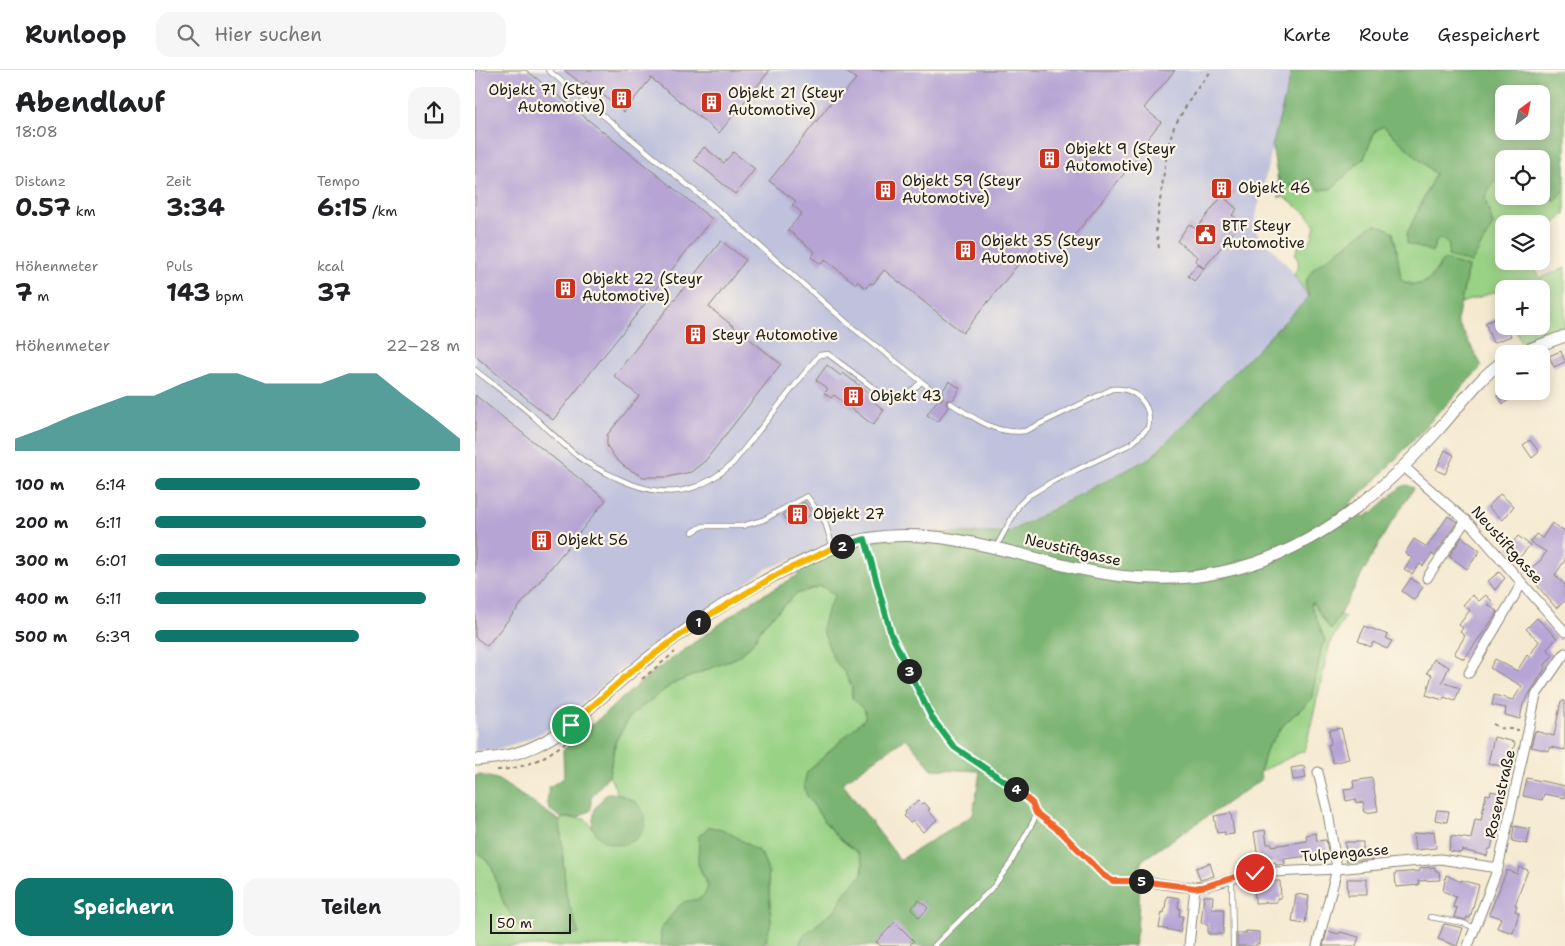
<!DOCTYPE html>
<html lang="de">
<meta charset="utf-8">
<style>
:root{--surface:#fff;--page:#f6f6f6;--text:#202124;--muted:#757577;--line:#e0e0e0;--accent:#0f766e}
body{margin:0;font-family:"Shantell Sans",sans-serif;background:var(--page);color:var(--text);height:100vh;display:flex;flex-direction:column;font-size:19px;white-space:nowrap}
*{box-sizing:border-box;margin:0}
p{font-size:16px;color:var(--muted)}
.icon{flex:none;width:28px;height:28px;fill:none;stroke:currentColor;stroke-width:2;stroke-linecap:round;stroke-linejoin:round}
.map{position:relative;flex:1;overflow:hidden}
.details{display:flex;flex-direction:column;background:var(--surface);width:475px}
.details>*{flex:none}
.needle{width:32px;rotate:32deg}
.fabs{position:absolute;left:1020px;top:15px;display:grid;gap:10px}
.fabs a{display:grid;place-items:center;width:55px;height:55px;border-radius:10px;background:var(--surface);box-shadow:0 2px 12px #0003;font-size:25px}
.scale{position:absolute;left:15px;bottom:12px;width:81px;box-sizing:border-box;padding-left:5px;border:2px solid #1c1c1c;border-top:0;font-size:14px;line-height:18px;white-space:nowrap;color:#1c1c1c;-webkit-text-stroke:4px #fcf5e5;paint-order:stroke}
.pin{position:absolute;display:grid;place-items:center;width:42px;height:42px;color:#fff;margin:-21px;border:2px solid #fff;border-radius:50%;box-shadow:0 1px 5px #0007}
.km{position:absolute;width:25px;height:25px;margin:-12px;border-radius:50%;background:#222;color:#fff;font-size:14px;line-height:25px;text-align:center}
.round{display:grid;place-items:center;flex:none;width:52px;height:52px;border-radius:15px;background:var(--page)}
.overview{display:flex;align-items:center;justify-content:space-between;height:85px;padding:0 15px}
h1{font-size:28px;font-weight:700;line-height:38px}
.metrics{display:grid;grid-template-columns:repeat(3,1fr);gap:8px;height:85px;padding:5px 15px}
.metrics div{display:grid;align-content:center}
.metrics b{font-size:25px;font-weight:700}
.metrics small{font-size:14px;font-weight:400}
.metrics p{font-size:14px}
.chart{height:140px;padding:10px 15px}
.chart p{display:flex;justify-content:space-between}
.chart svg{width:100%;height:90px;margin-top:5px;fill:var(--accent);opacity:.7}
.primary-button{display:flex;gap:10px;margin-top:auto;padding:10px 15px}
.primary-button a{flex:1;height:58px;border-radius:15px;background:var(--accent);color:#fff;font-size:20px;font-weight:700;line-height:58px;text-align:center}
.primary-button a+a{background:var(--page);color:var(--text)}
ul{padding:0 15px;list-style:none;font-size:16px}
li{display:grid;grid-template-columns:80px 60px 1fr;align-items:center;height:38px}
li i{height:12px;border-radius:6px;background:var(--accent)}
header{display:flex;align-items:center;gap:30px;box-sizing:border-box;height:70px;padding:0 25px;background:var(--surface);border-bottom:1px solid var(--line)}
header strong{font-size:24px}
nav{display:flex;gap:28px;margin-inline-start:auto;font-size:18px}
.search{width:350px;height:45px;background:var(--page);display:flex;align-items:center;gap:12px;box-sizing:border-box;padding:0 18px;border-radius:15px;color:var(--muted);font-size:19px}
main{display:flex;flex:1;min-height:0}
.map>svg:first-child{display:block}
.industrial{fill:#c0c2dd}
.green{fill:#98d285;stroke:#5a7750}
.forest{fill:#7ab472;stroke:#4b6847;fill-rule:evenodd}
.building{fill:#b6a4d4}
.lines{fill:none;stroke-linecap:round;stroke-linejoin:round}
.service-casing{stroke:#888376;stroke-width:6}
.minor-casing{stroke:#888376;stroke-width:11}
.tertiary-casing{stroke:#888376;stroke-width:13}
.path{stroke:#888376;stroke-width:2;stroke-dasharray:4 4;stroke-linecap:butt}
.service{stroke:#fff;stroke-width:4.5}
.minor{stroke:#fff;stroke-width:9}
.tertiary{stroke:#fff;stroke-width:11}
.split-1-casing{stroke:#fff;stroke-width:10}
.split-2-casing{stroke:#fff;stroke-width:10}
.split-3-casing{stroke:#fff;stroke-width:10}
.split-4-casing{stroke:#fff;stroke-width:10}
.split-5-casing{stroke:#fff;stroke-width:10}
.split-6-casing{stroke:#fff;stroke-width:10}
.split-1{stroke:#f5b400;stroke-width:6}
.split-2{stroke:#f5b400;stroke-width:6}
.split-3{stroke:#22a559;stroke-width:6}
.split-4{stroke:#22a559;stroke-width:6}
.split-5{stroke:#f0652b;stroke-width:6}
.split-6{stroke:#f0652b;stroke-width:6}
.labels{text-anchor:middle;stroke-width:4.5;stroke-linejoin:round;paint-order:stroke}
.poi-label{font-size:15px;fill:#1c1c1c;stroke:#fcf5e5;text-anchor:start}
.street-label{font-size:15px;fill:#1c1c1c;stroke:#fcf5e5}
</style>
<header>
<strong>Runloop</strong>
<div class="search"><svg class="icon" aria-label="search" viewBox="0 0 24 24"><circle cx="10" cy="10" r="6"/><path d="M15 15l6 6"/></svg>Hier suchen</div>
<nav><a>Karte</a><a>Route</a><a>Gespeichert</a></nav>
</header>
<main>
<section class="details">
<div class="overview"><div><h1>Abendlauf</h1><p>18:08</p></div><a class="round"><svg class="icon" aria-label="share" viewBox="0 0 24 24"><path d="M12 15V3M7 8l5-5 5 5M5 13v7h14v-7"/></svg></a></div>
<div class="metrics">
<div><p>Distanz</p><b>0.57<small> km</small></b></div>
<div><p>Zeit</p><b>3:34</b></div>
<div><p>Tempo</p><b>6:15<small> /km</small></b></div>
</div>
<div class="metrics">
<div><p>Höhenmeter</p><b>7<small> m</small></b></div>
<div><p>Puls</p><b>143<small> bpm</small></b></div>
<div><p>kcal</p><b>37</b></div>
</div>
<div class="chart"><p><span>Höhenmeter</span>22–28 m</p>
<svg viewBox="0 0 160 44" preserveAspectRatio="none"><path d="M0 44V38L10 33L20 27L30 22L40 17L50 17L60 11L70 6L80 6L90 11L100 11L110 11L120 6L130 6L140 17L150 27L160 38V44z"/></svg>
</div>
<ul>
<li><b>100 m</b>6:14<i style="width:87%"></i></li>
<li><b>200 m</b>6:11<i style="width:89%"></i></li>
<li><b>300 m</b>6:01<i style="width:100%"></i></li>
<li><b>400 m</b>6:11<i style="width:89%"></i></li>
<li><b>500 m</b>6:39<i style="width:67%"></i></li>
</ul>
<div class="primary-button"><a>Speichern</a><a>Teilen</a></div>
</section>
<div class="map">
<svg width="1090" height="876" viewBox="0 0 1090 876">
<rect width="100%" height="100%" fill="#fcf5e5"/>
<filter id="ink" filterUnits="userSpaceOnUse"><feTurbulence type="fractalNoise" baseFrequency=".02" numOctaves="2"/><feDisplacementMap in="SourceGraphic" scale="10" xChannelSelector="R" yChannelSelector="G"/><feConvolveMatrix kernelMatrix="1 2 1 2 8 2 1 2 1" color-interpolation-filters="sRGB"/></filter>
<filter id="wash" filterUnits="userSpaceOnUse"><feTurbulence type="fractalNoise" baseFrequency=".0096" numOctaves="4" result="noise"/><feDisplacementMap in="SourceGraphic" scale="20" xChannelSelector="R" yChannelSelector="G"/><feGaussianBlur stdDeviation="1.12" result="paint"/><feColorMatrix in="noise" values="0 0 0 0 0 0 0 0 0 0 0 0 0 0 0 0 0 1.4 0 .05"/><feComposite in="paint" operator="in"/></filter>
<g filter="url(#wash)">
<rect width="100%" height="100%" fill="#f5ead1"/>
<path class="industrial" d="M0 0H816L778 158 813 196 834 227 676 386 532 462 386 464 291 499 147 599 92 647 77 658 49 671 23 679 0 681Z"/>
<g class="green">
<path d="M908 56 960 104 932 164 962 170 967 169 974 174 1018 155 1010 129 1018 112 1029 108V126H1066V123L1081 131 1090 119V144L1066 166V154H1029V191H1057L1065 208 1090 198V258L1046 272 1039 256H1066V219H1029V233L1023 221 986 233 993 197 965 193C956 210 946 221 926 210L921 175 838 200 830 213 834 227 819 205 824 194 820 184 824 175 833 173 837 168 840 156 831 143 807 126 804 128 802 104 808 119 835 109 856 119 889 88 900 61Z"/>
<path d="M346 516 361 524 352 541 358 588 370 603 377 617V628L390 641 391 648 332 702 331 724 349 751 364 768 383 783 388 792 387 805 369 824 362 838 328 866 324 876H293L291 867 296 853 293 801 286 783 276 777 223 794 233 817 231 824 185 860 187 876H0V780L16 795 29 834 103 864 91 825 85 751 87 748 111 749 125 768 162 733 142 723 134 705 141 670 156 645 197 614 261 588 276 575 290 553 321 524Z"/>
<path d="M837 532 856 560 865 545 870 547 855 573 830 680 785 702 792 678 810 653 836 630 847 576 850 570 836 535Z"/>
</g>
<g class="forest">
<path d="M817 0H1090V119L1081 131 1066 123V89H1029V108L1018 112 1010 129 1018 155 996 193 973 186 974 175 967 169 962 170 957 182 932 173V164L960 104 908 56 900 61 889 88 856 119 844 120 835 109 808 119 802 104 797 77ZM1029 24H1066V61H1029Z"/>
<path d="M899 154 910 157 918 162 921 175 926 210C936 216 949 216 957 207 962 202 964 194 969 189L993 197 982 251 1007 296 900 411 874 434 889 447 898 442 926 417 932 415 939 418 910 463 856 560 837 532 836 535 850 570 847 576 836 630 810 653 792 678 785 702 786 710 667 790 662 860 659 876H353L350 874 347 876H324L328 866 362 838 369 824 387 805 388 792 383 783 364 768 349 751 331 724 329 714 332 702 390 648V641L377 628V617L370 603 358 588 347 559 352 541 360 525 346 516 321 524 290 553 276 575 261 588 197 614 156 645 141 670 134 705 116 728V740L102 748H87L75 740 72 732 74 717 89 708 88 680 173 606 271 535 325 504 310 496 392 462 532 463 676 387 834 227 830 213 838 199ZM431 668 457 699 505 701 498 745 425 790 367 713Z"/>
<path d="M5 705 22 709 85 751 91 825 104 864 60 867 43 856 29 834 16 795 0 780V706Z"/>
<path d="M132 723C142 723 146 725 155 729 190 748 158 790 126 769 122 766 119 760 117 756L120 738Z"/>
<path d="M234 756 255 763 286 783 293 801 296 853 289 876H187L185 860C191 853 198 842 205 835 216 826 227 836 233 816L223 794 224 766Z"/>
</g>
<g id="blocks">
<g class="building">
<path d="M0 0H51L237 149 78 350 0 286Z"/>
<path d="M89 0H295L244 63 176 8 149 42 111 11 108 15Z"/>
<path d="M369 0H700L669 38 686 52 669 73 672 75 590 177 570 161 488 263 409 200 398 214 395 213 391 218 382 211 381 214 350 190 346 194 336 187 340 182 313 160 327 143 317 135 321 131 294 111 366 20 369 23 381 9Z"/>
<path d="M229 77 249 93 258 82 280 99 260 124 219 90Z"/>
<path d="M744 109 760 122 753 130 737 118Z"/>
<path d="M747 126 762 139 757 145 766 153 729 198 720 191 723 187 702 171 714 154 721 159Z"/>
<path d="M246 171 271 190 234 237 306 294 230 391 216 402 193 407H168L150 397 141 389 132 376V365L164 326 139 306Z"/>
<path d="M722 194 729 199 719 211 713 206Z"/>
<path d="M1029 245V256H1032L1036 266 1018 273 1010 253Z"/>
<path d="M1086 281 1090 292 1079 297 1074 286Z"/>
<path d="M352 295 366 306 368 303 399 327 397 330 409 340 398 355 359 325 356 328 349 323 353 319 341 310Z"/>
<path d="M474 311 485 318 478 330H472L471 333 473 337 463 352 452 345 463 329 466 330 468 328 467 322Z"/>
<path d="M1028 321H1046L1028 334 1022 326Z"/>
<path d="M0 325 131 430 12 576 0 567Z"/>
<path d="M1055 370 1064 382 1057 388 1048 375Z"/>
<path d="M970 380 979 385 970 404 961 400Z"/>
<path d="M1025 424 1039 436 1028 450 1013 437Z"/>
<path d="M330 432 337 444 315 456 308 444Z"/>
<path d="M973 446 982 452 959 486 957 484 948 496 945 494 937 504 929 499 937 488 930 483 939 469 952 477Z"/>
<path d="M1077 453 1090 461V490L1080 505 1090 515V531L1081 538 1051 502 1066 490 1071 482 1055 472 1061 464 1067 468Z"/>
<path d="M1043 466 1055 475 1045 487 1033 478Z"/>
<path d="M987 467 1005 481 992 499 974 486Z"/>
<path d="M1024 502 1030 508 1020 520 1013 511Z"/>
<path d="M936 508 948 517 939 530 927 521Z"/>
<path d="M997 525 1004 531 1011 525 1017 531 1013 535 1023 542 989 589 979 584 990 566 985 562 988 558 984 555 995 540 988 535Z"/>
<path d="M1062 548 1082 568 1072 579 1078 585 1069 596 1071 597 1048 634 1045 649 1030 645 1031 638 1017 635 1019 625 1038 630 1047 616 1015 598 1020 589 1042 601 1052 585 1054 587 1064 571 1051 559Z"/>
<path d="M890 556 913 565 911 568 917 571 912 579 898 572 896 577 883 571Z"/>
<path d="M959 589 974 597 967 612 985 618 980 631 969 627 968 630 951 625 957 605 952 603Z"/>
<path d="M1086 631H1090V680L1075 677 1074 681 1056 677 1060 661 1079 666Z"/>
<path d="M866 658 874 689 858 693 853 675 856 674 854 660Z"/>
<path d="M1019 667 1040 672 1035 698 1013 693Z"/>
<path d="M829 696 831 708 818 710 816 698Z"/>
<path d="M897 708 903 741 890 743 888 732 881 733V729L871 731 869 719 879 718 878 711Z"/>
<path d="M1052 708 1090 716V728L1069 724 1067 730 1048 726Z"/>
<path d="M1016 721 1029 724 1023 752 1027 753 1025 762 1020 761 1016 779H1014L1012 786 987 780 986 783 974 781 976 766 996 769 1000 749 1006 750 1011 724 1015 725Z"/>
<path d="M444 730 448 734 449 732 455 739 453 740 462 750 448 762 438 751 435 753 429 746 431 744 430 742Z"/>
<path d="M962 740 974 741 972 752 960 750Z"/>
<path d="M756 743 759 764 750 765V762L742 763 739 746Z"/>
<path d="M1039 756 1055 759 1052 774 1037 771Z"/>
<path d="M790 760 792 774H797V776L832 771 831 765 841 763 842 771 851 770 854 787 835 790 834 786 809 789 810 794 801 795 800 792 784 795 779 762Z"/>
<path d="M959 761 961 778 940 780 938 764Z"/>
<path d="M870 772H888V780L898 779V789L871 791Z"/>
<path d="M735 793 739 806 725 810 721 798Z"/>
<path d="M960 797V800L964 802 965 810 943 811 944 815 921 817 920 803 945 801V798Z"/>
<path d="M1044 797 1053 800 1040 835 1042 836 1040 841 1044 843 1038 863 1022 858 1026 848 1014 844 1032 800 1042 804Z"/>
<path d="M971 805 986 812V810L1004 815 995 848 992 847 991 850 979 847 982 838 978 837 981 827 968 821Z"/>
<path d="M872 809H892V825H873Z"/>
<path d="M789 811H805L806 828H802V832L780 833 779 816 790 815Z"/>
<path d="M821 824 834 826 830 854 817 852Z"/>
<path d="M692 826 704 828 703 838H705L704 846H708L705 862 684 858 687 842 689 843Z"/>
<path d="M729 826H738L737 839H749L748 864H733V854L726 853Z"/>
<path d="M444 830 453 838 444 848 436 839Z"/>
<path d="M420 852 439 871 434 876H406L401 872Z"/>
<path d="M969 854 988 858 982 876 963 869Z"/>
<path d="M771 861 784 862V874H781V876H762V863H771Z"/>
<path d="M852 861 864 864 865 862 884 867 881 876H848Z"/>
</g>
</g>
</g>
<g filter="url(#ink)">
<use href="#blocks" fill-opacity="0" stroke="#888376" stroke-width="1"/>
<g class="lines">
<defs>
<g id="service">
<path d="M73 0 261 155 378 258 465 326"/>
<path d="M0 300C19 315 39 329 57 345 73 360 88 375 105 388 117 397 129 402 142 408 187 429 220 427 258 393L344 285 353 284 408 325C423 330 436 323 446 312"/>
<path d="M475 333C500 348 520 365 550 361L637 319C660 316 678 335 673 358L656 374 580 410 553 426 544 435 521 477"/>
<path d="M218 462 228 456H267L288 450 332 426 350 452 358 478"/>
<path d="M390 471 416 564 457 648 479 677 538 716 557 733 561 743 559 750 535 794 519 816 459 876"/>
<path d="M757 809 758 876"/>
<path d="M955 847 988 853 1000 858"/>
</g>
<g id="minor">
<path d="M928 396 998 457 1090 562"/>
<path d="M952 508 991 450"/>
<path d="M994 603 1047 513"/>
<path d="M671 811C687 814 706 818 722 817 741 816 760 806 780 803L862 799 965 789 1023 798"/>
<path d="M714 876 720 817"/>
<path d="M842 876 862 799 853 743 843 702"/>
<path d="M993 876 1023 798 1061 625 1090 583"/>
</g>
<g id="tertiary">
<path d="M1041 284 1090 266"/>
<path d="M0 690C60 687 86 663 128 626 151 606 173 587 197 570 246 534 300 502 356 479 438 446 524 481 605 499 662 512 723 512 780 493 854 468 913 416 964 359 983 338 1005 306 1029 291"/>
</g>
</defs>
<use href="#service" class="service-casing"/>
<use href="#minor" class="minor-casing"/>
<use href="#tertiary" class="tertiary-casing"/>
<g class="path">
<path d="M684 178 681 159 693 75 699 57 718 24 737 0"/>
<path d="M167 609 200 582"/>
<path d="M1018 654 1025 658 1044 660"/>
<path d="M22 700C49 699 71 688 92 671"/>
<path d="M567 747C585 760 624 807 639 811 647 813 655 810 663 811"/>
</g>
<use href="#service" class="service"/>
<use href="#minor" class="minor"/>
<use href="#tertiary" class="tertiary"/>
</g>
</g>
<g class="lines" filter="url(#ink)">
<defs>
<path id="split-1" d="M96 655 158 600 223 552"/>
<path id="split-2" d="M223 552 303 504 358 478 367 476"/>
<path id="split-3" d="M367 476 390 469 416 564 434 601"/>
<path id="split-4" d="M434 601 457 648 479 677 541 719"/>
<path id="split-5" d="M541 719 557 733 561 743 585 761 628 805 638 811H666"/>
<path id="split-6" d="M666 811 720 818 731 816 766 805 780 803"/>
</defs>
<use href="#split-1" class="split-1-casing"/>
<use href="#split-2" class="split-2-casing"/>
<use href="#split-3" class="split-3-casing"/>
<use href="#split-4" class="split-4-casing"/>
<use href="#split-5" class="split-5-casing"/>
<use href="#split-6" class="split-6-casing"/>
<use href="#split-1" class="split-1"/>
<use href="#split-2" class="split-2"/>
<use href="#split-3" class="split-3"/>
<use href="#split-4" class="split-4"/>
<use href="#split-5" class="split-5"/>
<use href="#split-6" class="split-6"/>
</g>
<defs>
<symbol id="building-square" viewBox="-11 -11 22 22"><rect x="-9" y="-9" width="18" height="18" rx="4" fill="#c8321e" stroke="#fcf5e5"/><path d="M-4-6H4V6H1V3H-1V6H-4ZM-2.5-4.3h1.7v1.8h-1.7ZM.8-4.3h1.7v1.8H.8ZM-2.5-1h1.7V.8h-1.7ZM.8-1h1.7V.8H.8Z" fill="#fff"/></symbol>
<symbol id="civic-square" viewBox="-11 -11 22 22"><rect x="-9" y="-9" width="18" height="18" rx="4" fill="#c8321e" stroke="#fcf5e5"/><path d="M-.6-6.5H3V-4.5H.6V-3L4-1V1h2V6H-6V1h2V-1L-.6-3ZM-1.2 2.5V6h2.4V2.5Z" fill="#fff"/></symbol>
</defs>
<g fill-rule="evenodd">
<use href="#building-square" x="134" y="16" width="25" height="25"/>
<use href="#building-square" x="224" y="20" width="25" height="25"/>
<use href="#building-square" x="562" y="76" width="25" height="25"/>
<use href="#building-square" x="734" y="106" width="25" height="25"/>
<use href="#building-square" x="398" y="108" width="25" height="25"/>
<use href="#civic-square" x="718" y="152" width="25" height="25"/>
<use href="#building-square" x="478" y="168" width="25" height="25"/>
<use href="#building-square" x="78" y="206" width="25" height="25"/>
<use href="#building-square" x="208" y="252" width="25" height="25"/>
<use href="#building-square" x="366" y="314" width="25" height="25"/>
<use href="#building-square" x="310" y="432" width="25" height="25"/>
<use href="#building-square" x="54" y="458" width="25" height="25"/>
</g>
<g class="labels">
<g class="poi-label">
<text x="130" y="25" text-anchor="end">Objekt 71 (Steyr<tspan x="130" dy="17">Automotive)</tspan></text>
<text x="253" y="28">Objekt 21 (Steyr<tspan x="253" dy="17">Automotive)</tspan></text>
<text x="590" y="84">Objekt 9 (Steyr<tspan x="590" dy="17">Automotive)</tspan></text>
<text x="427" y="116">Objekt 59 (Steyr<tspan x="427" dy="17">Automotive)</tspan></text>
<text x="763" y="123">Objekt 46</text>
<text x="747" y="161">BTF Steyr<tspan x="747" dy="17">Automotive</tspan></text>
<text x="506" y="176">Objekt 35 (Steyr<tspan x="506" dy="17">Automotive)</tspan></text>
<text x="107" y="214">Objekt 22 (Steyr<tspan x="107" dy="17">Automotive)</tspan></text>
<text x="237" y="270">Steyr Automotive</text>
<text x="395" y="331">Objekt 43</text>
<text x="338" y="449">Objekt 27</text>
<text x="82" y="475">Objekt 56</text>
</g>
<g class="street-label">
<text transform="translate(1032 475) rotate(48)" y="5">Neustiftgasse</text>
<text transform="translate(598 480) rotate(13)" y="5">Neustiftgasse</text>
<text transform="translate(1025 724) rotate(-77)" y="5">Rosenstraße</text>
<text transform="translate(870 783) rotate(-5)" y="5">Tulpengasse</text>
</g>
</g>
</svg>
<div class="fabs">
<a><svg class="needle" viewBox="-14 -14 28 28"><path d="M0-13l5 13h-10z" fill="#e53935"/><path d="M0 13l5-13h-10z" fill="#757577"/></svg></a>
<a><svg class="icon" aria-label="locate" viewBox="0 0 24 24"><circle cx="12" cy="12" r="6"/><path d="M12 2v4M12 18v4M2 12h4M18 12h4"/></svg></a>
<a><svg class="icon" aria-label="layers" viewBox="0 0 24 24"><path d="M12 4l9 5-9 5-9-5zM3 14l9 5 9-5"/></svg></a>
<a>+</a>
<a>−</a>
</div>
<div class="scale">50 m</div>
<div class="pin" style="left:96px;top:655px;background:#1e9e55"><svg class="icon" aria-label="arrive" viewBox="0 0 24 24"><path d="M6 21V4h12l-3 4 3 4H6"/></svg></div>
<div class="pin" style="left:780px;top:803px;background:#d93025"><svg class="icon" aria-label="check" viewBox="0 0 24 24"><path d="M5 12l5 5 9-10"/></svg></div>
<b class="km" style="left:223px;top:552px">1</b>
<b class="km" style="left:367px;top:476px">2</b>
<b class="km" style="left:434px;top:601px">3</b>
<b class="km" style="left:541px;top:719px">4</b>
<b class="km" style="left:666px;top:811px">5</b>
</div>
</main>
